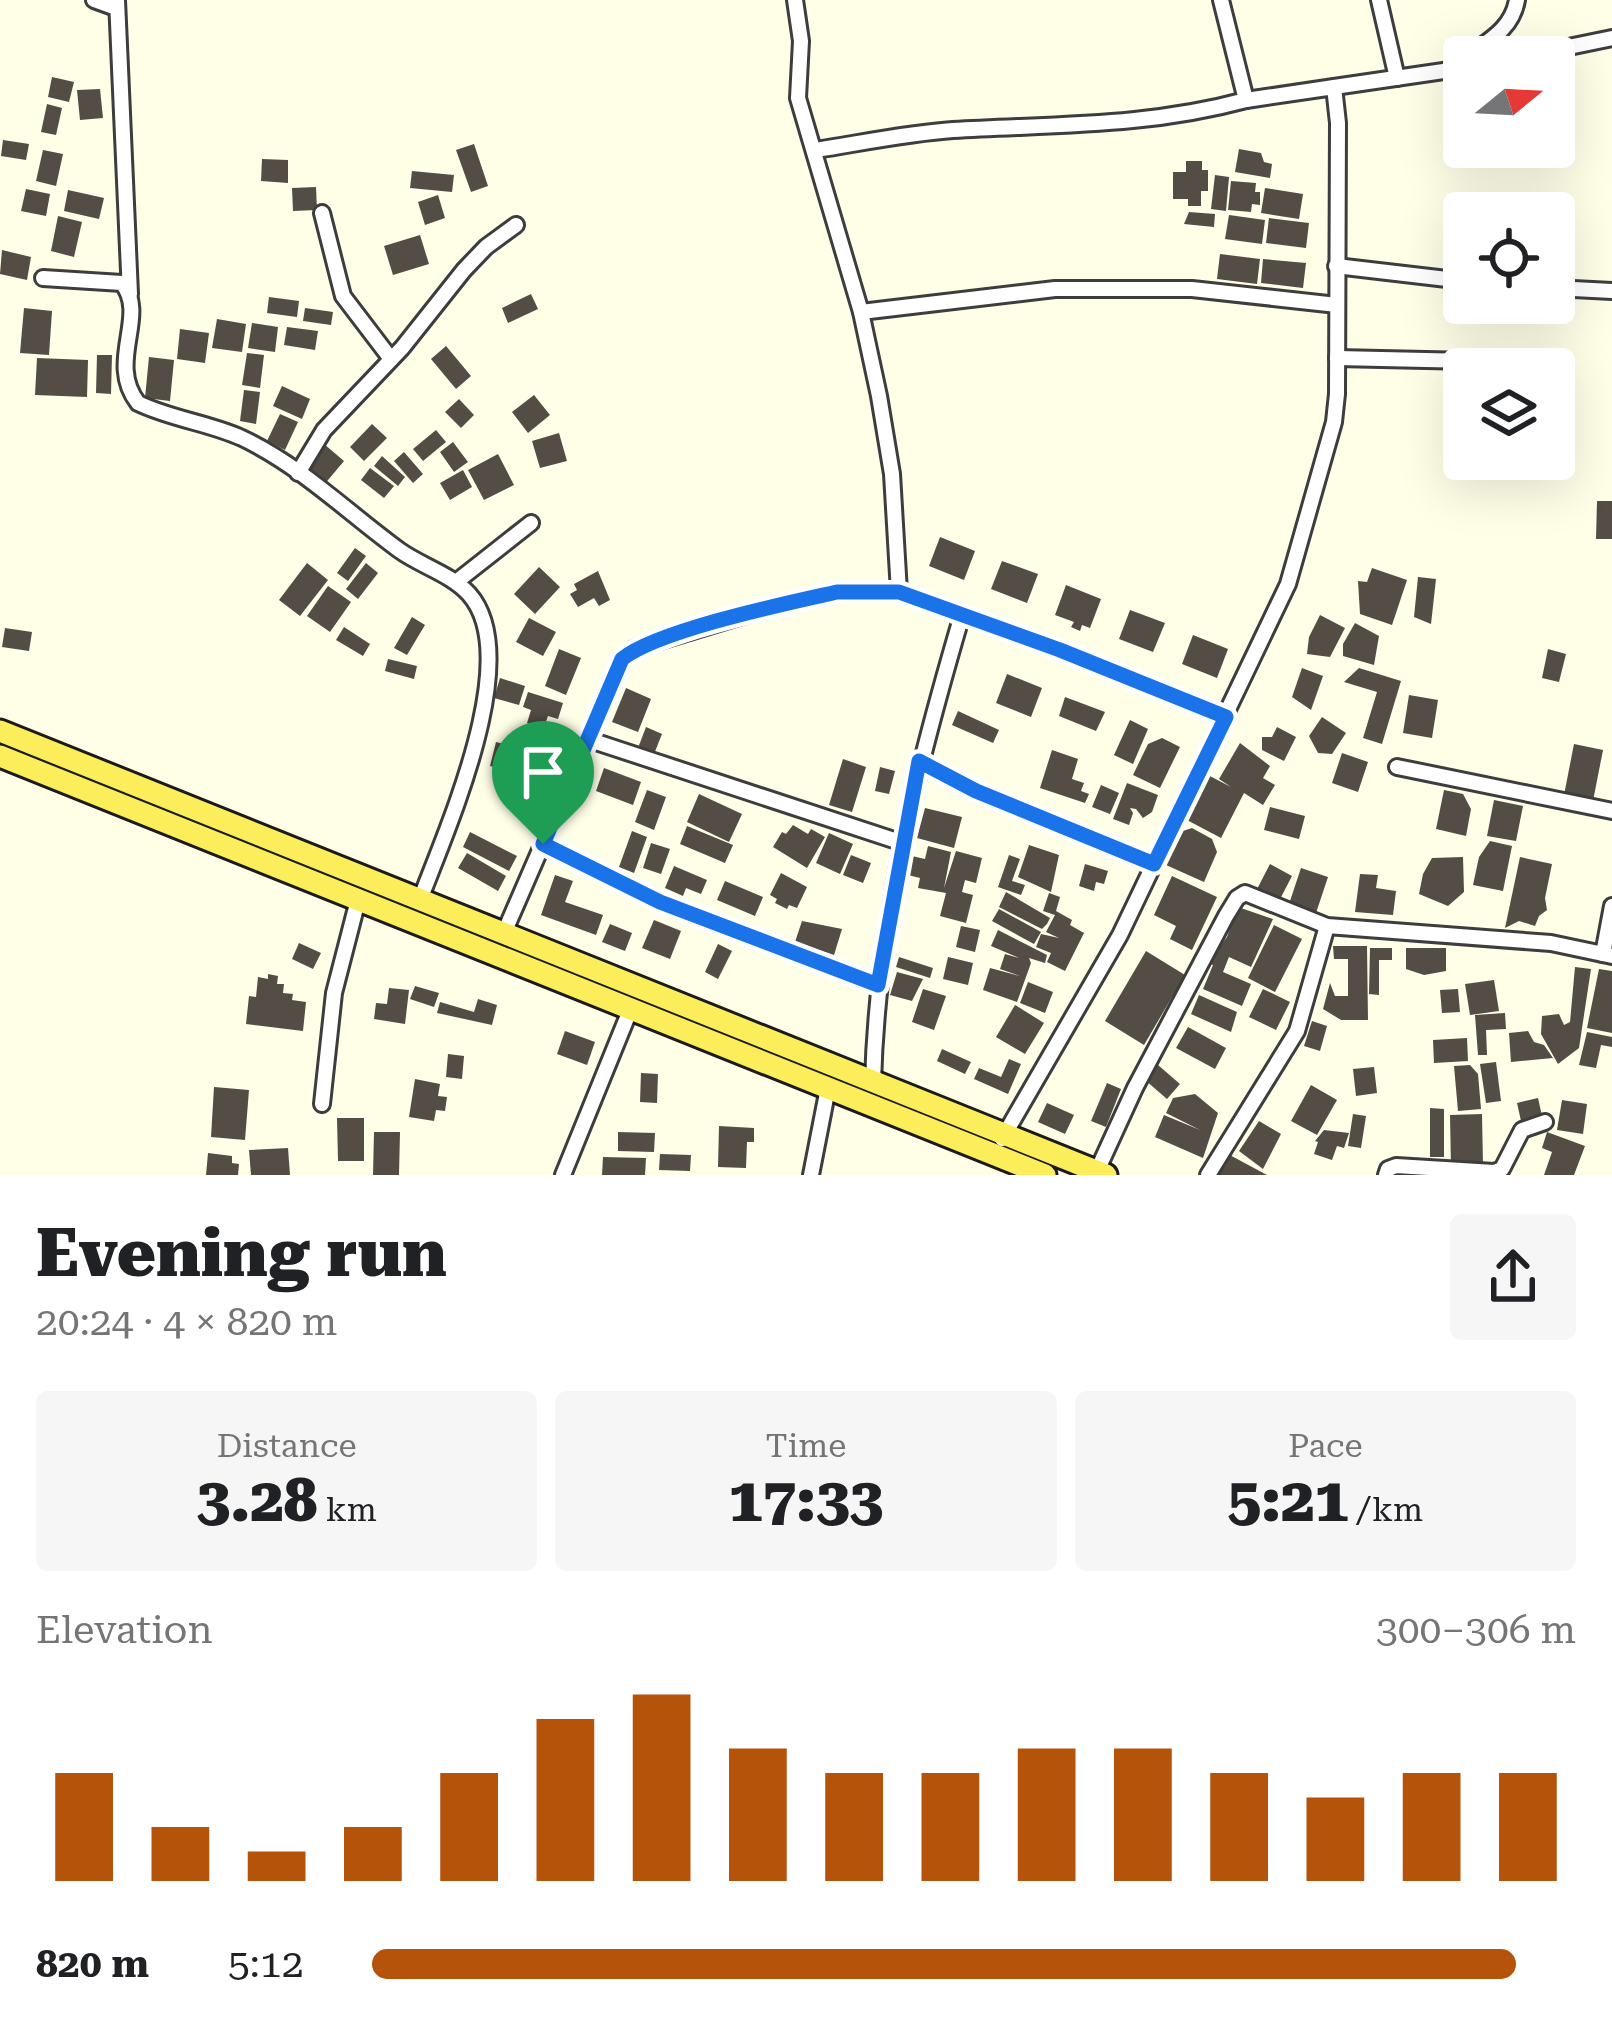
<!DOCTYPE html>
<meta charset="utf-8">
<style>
:root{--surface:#fff;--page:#f6f6f6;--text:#202124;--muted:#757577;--accent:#b45309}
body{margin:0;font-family:"Roboto Serif",serif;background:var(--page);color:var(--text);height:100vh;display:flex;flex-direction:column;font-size:45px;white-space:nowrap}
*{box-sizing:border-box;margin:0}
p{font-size:39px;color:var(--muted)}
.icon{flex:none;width:66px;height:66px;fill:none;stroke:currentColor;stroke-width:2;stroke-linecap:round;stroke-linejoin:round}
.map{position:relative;height:1175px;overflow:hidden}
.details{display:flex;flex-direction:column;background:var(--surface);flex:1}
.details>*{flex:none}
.needle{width:78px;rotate:72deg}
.fabs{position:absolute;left:1443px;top:36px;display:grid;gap:24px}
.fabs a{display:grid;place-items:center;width:132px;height:132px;border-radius:12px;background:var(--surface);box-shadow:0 12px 48px #0002;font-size:60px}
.pin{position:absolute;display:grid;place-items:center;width:102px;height:102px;color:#fff;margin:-123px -51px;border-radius:50% 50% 50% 0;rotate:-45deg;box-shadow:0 0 12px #0007}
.pin .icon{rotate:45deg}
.round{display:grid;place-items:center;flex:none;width:126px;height:126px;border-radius:12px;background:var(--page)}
.summary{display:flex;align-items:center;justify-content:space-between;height:204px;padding:0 36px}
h1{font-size:66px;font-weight:800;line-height:90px}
.metrics{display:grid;grid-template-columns:repeat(3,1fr);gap:18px;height:204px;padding:12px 36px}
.metrics div{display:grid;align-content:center;border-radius:12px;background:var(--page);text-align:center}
.metrics b{font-size:60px;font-weight:800}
.metrics small{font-size:33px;font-weight:400}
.metrics p{font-size:33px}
.chart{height:336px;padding:24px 36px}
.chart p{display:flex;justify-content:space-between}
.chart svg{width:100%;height:216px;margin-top:12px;stroke:var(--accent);stroke-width:6}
ul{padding:0 36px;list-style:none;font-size:39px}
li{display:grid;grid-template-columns:192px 144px 1fr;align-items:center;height:90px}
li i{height:30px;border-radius:15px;background:var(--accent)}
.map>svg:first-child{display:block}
.building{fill:#534d46}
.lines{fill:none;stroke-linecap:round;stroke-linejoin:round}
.minor-casing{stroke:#3d3d3d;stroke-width:20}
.primary-casing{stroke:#1b1b1b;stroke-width:27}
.minor{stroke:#fff;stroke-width:14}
.primary{stroke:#fcee5b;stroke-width:21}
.route-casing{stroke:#fff;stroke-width:24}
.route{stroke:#1a73e8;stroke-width:15}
</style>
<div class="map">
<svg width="1612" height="1175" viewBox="0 0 1612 1175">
<rect width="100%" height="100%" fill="#fffee7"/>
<g class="building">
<path d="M52 77 74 82 69 102 48 97Z"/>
<path d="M100 89 103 118 80 120 77 90Z"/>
<path d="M47 104 62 108 56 135 41 132Z"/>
<path d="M3 140 29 144 26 160 1 156Z"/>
<path d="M474 144 488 186 471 192 456 150Z"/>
<path d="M1239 149 1261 153 1264 162 1272 164 1270 178 1235 172Z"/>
<path d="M43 150 63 154 56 186 36 181Z"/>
<path d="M262 159 288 160V183L261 181Z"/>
<path d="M1186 161H1202V170H1208V191H1201V206H1188V199H1173V172H1186Z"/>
<path d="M412 171 454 175 452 192 410 188Z"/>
<path d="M1215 175 1229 177 1226 211 1211 209Z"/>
<path d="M1231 181 1256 183 1255 192H1260V205L1252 204 1251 212 1228 210Z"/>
<path d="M316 187 317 210 293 211 292 188Z"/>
<path d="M1265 188 1303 194 1299 219 1261 213Z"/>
<path d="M26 189 50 194 46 216 21 211Z"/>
<path d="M68 190 104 198 99 219 64 211Z"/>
<path d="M438 195 445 218 425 225 418 202Z"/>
<path d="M1189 212 1215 214 1214 227 1184 224Z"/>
<path d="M1229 215 1265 220 1262 244 1225 239Z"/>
<path d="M58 216 82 222 74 257 51 251Z"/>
<path d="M1269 218 1309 223 1306 248 1266 243Z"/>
<path d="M420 235 429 264 393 275 384 246Z"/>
<path d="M2 250 31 257 27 280 0 274Z"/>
<path d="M1220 254 1260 259 1257 284 1217 279Z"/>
<path d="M1263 259 1306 263 1303 288 1261 283Z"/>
<path d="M531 294 538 309 508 323 502 308Z"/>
<path d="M269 297 299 301 297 317 267 313Z"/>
<path d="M24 308 52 311 49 355 20 353Z"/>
<path d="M305 308 333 312 331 325 303 321Z"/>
<path d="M217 319 246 324 242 352 212 348Z"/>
<path d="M252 323 278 327 275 352 248 348Z"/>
<path d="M287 327 318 331 315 350 284 345Z"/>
<path d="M180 329 209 333 205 363 177 359Z"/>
<path d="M446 346 471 376 456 389 431 359Z"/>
<path d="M247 353 264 355 260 388 242 385Z"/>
<path d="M97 355H112L111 394 96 393Z"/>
<path d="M149 357 174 360 170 401 145 398Z"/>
<path d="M37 358 88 360 87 397 35 395Z"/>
<path d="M282 386 310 399 302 419 273 406Z"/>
<path d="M244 390 260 392 256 424 240 421Z"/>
<path d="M534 395 550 415 528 433 512 412Z"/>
<path d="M459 399 474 415 461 428 445 412Z"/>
<path d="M280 414 298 422 285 450 267 441Z"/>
<path d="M372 424 387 438 364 461 350 447Z"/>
<path d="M436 430 446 442 423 461 413 449Z"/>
<path d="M559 433 567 461 540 468 532 441Z"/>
<path d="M453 442 468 462 454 472 440 452Z"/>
<path d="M324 444 344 461 323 486 303 469Z"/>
<path d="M404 452 423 474 413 483 394 461Z"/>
<path d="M498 454 514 485 484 500 468 470Z"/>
<path d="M382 456 405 477 398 486 374 466Z"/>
<path d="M370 468 394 486 384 498 361 480Z"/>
<path d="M463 470 472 487 450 500 440 483Z"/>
<path d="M1597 501H1612V539H1596Z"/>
<path d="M940 537 975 551 964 580 929 566Z"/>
<path d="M355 548 366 556 348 581 337 573Z"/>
<path d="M1002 561 1038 574 1027 603 991 589Z"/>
<path d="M307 563 328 580 300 616 279 600Z"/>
<path d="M366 563 378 573 358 599 346 589Z"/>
<path d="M539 567 560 587 535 614 514 594Z"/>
<path d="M1372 568 1407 580 1392 625 1360 614 1358 581 1367 582Z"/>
<path d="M598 571 610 600 599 606 594 598 578 607 570 594 577 590 574 584Z"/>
<path d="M1418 577 1436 579 1431 624 1414 617Z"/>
<path d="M1066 585 1101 599 1090 628 1082 625 1080 631 1071 627 1074 622 1055 615Z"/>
<path d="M328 586 351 602 330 632 307 616Z"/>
<path d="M1130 610 1165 623 1153 652 1119 639Z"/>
<path d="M1320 615 1345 628 1330 657 1307 654 1309 637Z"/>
<path d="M412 617 425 625 407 655 394 648Z"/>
<path d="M529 618 556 632 543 656 516 642Z"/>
<path d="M1355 623 1379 636 1374 665 1343 656V644Z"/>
<path d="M344 627 370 644 363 656 336 640Z"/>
<path d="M5 628 32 632 29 651 2 647Z"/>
<path d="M1193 635 1228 649 1217 678 1182 664Z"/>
<path d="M559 649 581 658 566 695 545 686Z"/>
<path d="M1548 649 1566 654 1559 682 1542 678Z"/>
<path d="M388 659 417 666 414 679 385 671Z"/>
<path d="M1302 668 1323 676 1311 710 1292 697Z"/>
<path d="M1359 668 1401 681 1382 744 1363 738 1377 692 1344 682Z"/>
<path d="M1007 674 1042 688 1031 717 996 703Z"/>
<path d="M500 678 525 686 519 705 494 698Z"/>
<path d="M626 688 651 699 638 732 612 722Z"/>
<path d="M528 692 563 703 558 719 548 716 545 724 549 726 541 736 533 734 535 726 527 723 531 710 523 707Z"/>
<path d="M1409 695 1438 700 1432 738 1403 733Z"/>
<path d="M1065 697 1105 712 1096 731 1059 716Z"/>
<path d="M958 711 999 730 993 743 952 725Z"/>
<path d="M1322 717 1346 733 1332 754 1318 753 1309 736Z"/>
<path d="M1130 720 1148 729 1133 764 1114 755Z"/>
<path d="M646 727 662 734 654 754 638 748Z"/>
<path d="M1277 727 1296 737 1284 761 1262 750V737H1272Z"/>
<path d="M1162 738 1180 747 1160 788 1133 775 1148 744Z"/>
<path d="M496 742 541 753 535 777 490 766Z"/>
<path d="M1240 743 1270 766 1263 778 1275 785 1263 805 1244 793 1221 838 1185 819 1208 775 1231 787 1219 779Z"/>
<path d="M1574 744 1603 750 1593 801 1564 795Z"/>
<path d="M1052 750 1078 759 1072 779 1084 783 1081 791 1089 794 1085 803 1040 788Z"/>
<path d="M1342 753 1368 762 1358 792 1332 783Z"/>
<path d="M843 759 866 767 852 812 829 805Z"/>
<path d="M880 767 895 771 889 794 875 791Z"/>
<path d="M604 768 641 782 633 805 596 791Z"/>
<path d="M1127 783 1158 795 1152 812 1143 818 1136 809 1130 808 1133 813 1129 825 1113 819Z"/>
<path d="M1101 785 1119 793 1110 814 1092 807Z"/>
<path d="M647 790 666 797 654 830 635 822Z"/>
<path d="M1444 790 1463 794 1471 809 1466 836 1436 829Z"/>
<path d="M699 794 742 814 729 842 687 822Z"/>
<path d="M1494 800 1523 806 1516 841 1487 836Z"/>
<path d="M1270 807 1305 816 1299 839 1264 830Z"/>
<path d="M925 808 962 817 954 848 917 838Z"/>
<path d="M793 825 808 834 811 829 825 837 807 868 773 847 782 832 786 834Z"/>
<path d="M687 826 733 845 725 863 680 844Z"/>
<path d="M1192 828 1212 839 1217 852 1204 882 1166 865 1180 832Z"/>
<path d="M632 831 647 837 634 873 619 867Z"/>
<path d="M470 832 517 856 509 871 463 847Z"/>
<path d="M829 833 853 844 840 874 816 863Z"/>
<path d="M1490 841 1512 846 1503 891 1473 885 1479 857Z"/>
<path d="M651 843 670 849 661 874 643 868Z"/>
<path d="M1029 845 1059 855 1051 892 1018 877Z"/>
<path d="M928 846 951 852 944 888 956 851 982 858 976 883 965 880 962 892 973 895 966 923 940 916 946 893 918 888 920 878 908 875 912 856 925 859Z"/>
<path d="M467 853 506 876 498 891 458 868Z"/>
<path d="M851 855 871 863 863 883 843 875Z"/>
<path d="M1009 855 1020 859 1012 881 1025 885 1021 895 998 887Z"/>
<path d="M1463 857 1464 892 1448 906 1419 894 1423 874 1432 858Z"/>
<path d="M1520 857 1552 864 1545 898 1547 910 1539 916 1535 926 1519 921 1505 928Z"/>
<path d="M1085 864 1108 871 1104 884 1096 882 1094 891 1079 886Z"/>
<path d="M1270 864 1292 876 1278 903 1256 891Z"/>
<path d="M674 866 707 880 701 894 686 888 683 896 665 888Z"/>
<path d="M1301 868 1328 877 1315 916 1288 907Z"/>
<path d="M781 873 807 887 797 908 789 905 787 909 775 903 777 899 770 895Z"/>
<path d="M1360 874 1378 875 1376 888 1396 891 1393 915 1355 912Z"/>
<path d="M555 875 573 881 565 902 603 915 596 935 541 915Z"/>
<path d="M1172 876 1217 897 1192 950 1170 939 1176 926 1154 915Z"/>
<path d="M725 881 763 897 755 916 717 900Z"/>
<path d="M1006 892 1050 918 1047 924 1042 929 999 907Z"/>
<path d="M1049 893 1060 897 1056 911 1072 920 1070 925 1084 933 1065 971 1047 962 1051 953 1036 947 1041 934 1059 938 1046 932 1055 915 1043 911Z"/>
<path d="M1238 907 1273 919 1251 967 1229 957 1223 972 1251 984 1242 1006 1203 989 1213 965 1207 963 1227 937Z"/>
<path d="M999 909 1041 932 1034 944 992 921Z"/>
<path d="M654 920 681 931 670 959 642 948Z"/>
<path d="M802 921 842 929 834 955 795 942Z"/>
<path d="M610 924 632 933 625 951 602 942Z"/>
<path d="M1274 925 1302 939 1275 992 1248 978Z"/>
<path d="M961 926 980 930 975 952 956 947Z"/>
<path d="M998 930 1047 955 1045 963 1029 958 1031 963 1017 1002 983 990 990 968 1020 976 1000 969 1005 954 1019 958 991 946Z"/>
<path d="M299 943 321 953 313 969 292 959Z"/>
<path d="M718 944 732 951 718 979 705 972Z"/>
<path d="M1333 946H1367L1368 1020H1341L1323 1009 1330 983 1335 996H1348V959H1334Z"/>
<path d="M1370 948H1392V960H1379V995L1369 994Z"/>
<path d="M1406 948H1446V971L1424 975 1406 969Z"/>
<path d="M1146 951 1185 975 1144 1045 1105 1021Z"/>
<path d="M899 957 933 968 930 978 896 967Z"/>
<path d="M948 957 973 963 968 985 943 979Z"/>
<path d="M1575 967 1591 969 1579 1048 1558 1064 1541 1034 1542 1016 1559 1014 1564 1025 1570 1022Z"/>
<path d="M1599 969 1612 971V1033L1587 1028Z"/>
<path d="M897 972 923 979 912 1001 890 995Z"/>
<path d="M268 974 278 976 277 984H284L283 993 293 994 292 1000 306 1002 303 1031 246 1024 249 996 256 997 258 977 268 979Z"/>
<path d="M1494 980 1499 1011 1470 1015 1465 984Z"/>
<path d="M1028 982 1053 992 1045 1013 1020 1003Z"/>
<path d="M415 986 439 993 434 1007 410 999Z"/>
<path d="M389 988 409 990 405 1024 374 1019 376 1003 387 1004Z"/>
<path d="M923 989 946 996 934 1030 912 1022Z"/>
<path d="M1263 989 1290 1002 1276 1030 1249 1017Z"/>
<path d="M1458 989 1460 1012 1442 1013 1440 990Z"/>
<path d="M1199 995 1237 1012 1231 1032 1191 1014Z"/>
<path d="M478 999 497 1005 492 1025 437 1013 440 1002 474 1012Z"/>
<path d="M1015 1005 1044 1023 1025 1054 996 1037Z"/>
<path d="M1505 1013 1506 1029 1486 1030 1487 1055H1478L1475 1015Z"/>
<path d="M1312 1021 1327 1026 1320 1051 1304 1046Z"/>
<path d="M1188 1027 1226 1048 1215 1069 1176 1048Z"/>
<path d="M565 1031 595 1042 587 1065 557 1054Z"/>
<path d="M1528 1031 1534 1042 1544 1045 1553 1058 1511 1062 1509 1033Z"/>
<path d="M1587 1032 1612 1037V1047L1601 1045 1596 1068 1579 1065Z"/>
<path d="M1467 1038 1468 1061 1434 1063 1433 1040Z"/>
<path d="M942 1049 971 1062 965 1074 937 1061Z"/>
<path d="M448 1054 464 1056 462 1079 446 1077Z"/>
<path d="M1009 1059 1021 1064 1008 1094 974 1079 979 1068 1001 1077Z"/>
<path d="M1496 1062 1501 1101 1486 1103 1480 1064Z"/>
<path d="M1158 1065 1180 1084 1167 1099 1145 1080Z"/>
<path d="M1470 1065 1478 1074 1481 1109 1458 1111 1454 1066Z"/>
<path d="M1374 1067 1377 1093 1356 1096 1353 1069Z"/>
<path d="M641 1073 658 1074 657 1103 640 1102Z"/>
<path d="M415 1079 440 1084 438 1096 447 1097 445 1111 436 1110 434 1121 409 1117Z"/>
<path d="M1107 1083 1121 1089 1106 1127 1091 1121Z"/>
<path d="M1311 1085 1337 1100 1317 1135 1291 1121Z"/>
<path d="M214 1087 249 1090 245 1140 211 1137Z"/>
<path d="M1195 1094 1218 1113 1203 1158 1155 1137 1164 1115 1200 1130 1166 1113 1173 1098Z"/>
<path d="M1538 1098 1542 1116 1521 1121 1517 1103Z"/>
<path d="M1562 1100 1587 1104 1583 1134 1557 1130Z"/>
<path d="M1047 1103 1074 1115 1065 1134 1038 1122Z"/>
<path d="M1430 1108 1444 1109V1157H1430Z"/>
<path d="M1353 1114 1366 1116 1361 1148 1348 1146Z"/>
<path d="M1482 1114 1483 1166 1451 1167 1450 1115Z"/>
<path d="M337 1118H364V1161H338Z"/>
<path d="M1259 1121 1281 1134 1263 1169 1239 1151Z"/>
<path d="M719 1126 754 1128V1142H747L746 1168 718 1167Z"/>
<path d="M1324 1130 1349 1133 1344 1148 1337 1146 1332 1160 1314 1154 1318 1142 1315 1141Z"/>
<path d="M374 1132H400L399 1175H373Z"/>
<path d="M618 1132 655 1133 654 1152 618 1151Z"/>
<path d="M1547 1132 1585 1146 1574 1175H1544L1552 1152 1542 1148Z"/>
<path d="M288 1148 290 1175H251L249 1150Z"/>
<path d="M208 1153 232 1156V1163L239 1164 238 1175H206Z"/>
<path d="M1226 1153 1267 1175H1214Z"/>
<path d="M660 1154 691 1155 690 1171 659 1170Z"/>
<path d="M603 1157 646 1158 645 1175H602Z"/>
</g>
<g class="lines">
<defs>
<g id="minor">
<path d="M94 0 116 8"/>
<path d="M117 0 130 294"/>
<path d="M795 0 801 41 798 98 861 312 879 396 892 474 899 592"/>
<path d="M1379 0 1397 78"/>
<path d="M1520 57 1612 38"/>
<path d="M1451 70C1475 46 1511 36 1517 0"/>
<path d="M1334 87 1464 68"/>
<path d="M816 150C861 143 908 133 953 130 1055 124 1146 127 1246 100"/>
<path d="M322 213 343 296 391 359"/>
<path d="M1336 266 1464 281"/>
<path d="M43 278 122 283C149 316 106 362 138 403 171 419 209 423 242 438 301 466 347 512 399 550 421 566 451 574 469 594 525 657 446 830 420 900"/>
<path d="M1554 288 1612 291"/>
<path d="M861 312 1055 289H1192L1337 305"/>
<path d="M1337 358 1515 362 1529 369"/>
<path d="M298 473 324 430 402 348 464 270 486 247 516 225"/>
<path d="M456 582 531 523"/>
<path d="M590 740 903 843"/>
<path d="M919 761 976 791 1154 864"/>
<path d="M1397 767 1612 811"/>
<path d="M543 844 660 902 878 985"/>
<path d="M504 933 623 659 634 649 768 608 837 592H899L1060 650 1226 717"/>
<path d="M1603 954 1612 906"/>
<path d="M873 1083C877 923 917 768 962 615"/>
<path d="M322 1104 334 993 358 900"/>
<path d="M1002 1139 1120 935 1288 584 1334 422 1337 394 1338 123 1334 87 1246 100 1221 0"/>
<path d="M1097 1171 1135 1088 1226 916 1237 898 1245 893 1327 926 1551 943 1612 956"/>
<path d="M563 1175 631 1008"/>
<path d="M811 1175 828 1088"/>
<path d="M1208 1175 1297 1031 1327 926"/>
<path d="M1386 1175 1388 1169 1396 1166 1494 1172 1502 1169 1522 1130 1545 1122"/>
</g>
<g id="primary">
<path d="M0 731 1106 1175"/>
<path d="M0 756 1045 1175"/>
</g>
</defs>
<use href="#minor" class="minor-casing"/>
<use href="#primary" class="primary-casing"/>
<use href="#minor" class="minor"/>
<use href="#primary" class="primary"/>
</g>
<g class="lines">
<defs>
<path id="route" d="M837 592H899L1060 650 1226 717 1154 864 976 791 919 761 878 985 660 902 543 844 622 659C658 630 788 603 837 592Z"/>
</defs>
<use href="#route" class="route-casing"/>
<use href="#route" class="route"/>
</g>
</svg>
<div class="fabs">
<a><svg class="needle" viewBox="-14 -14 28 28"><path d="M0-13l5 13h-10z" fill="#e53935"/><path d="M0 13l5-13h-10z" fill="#757577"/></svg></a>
<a><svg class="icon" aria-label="locate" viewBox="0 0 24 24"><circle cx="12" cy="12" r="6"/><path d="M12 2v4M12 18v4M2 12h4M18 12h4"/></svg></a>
<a><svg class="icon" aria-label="layers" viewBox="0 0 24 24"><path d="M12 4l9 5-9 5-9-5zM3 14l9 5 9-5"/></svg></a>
</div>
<div class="pin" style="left:543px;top:844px;background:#1e9e55"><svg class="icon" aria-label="arrive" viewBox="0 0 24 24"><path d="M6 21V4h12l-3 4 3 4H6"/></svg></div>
</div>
<section class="details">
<div class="summary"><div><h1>Evening run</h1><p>20:24 · 4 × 820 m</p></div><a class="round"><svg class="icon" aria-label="share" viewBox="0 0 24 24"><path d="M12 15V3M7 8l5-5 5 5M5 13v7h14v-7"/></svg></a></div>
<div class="metrics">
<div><p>Distance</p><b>3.28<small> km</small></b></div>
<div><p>Time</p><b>17:33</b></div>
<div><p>Pace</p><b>5:21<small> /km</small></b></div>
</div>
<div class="chart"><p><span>Elevation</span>300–306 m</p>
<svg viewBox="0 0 160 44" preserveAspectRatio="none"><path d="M5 44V22M15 44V33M25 44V38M35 44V33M45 44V22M55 44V11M65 44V6M75 44V17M85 44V22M95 44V22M105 44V17M115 44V17M125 44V22M135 44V27M145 44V22M155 44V22"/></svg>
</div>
<ul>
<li><b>820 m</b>5:12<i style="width:95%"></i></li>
</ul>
</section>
